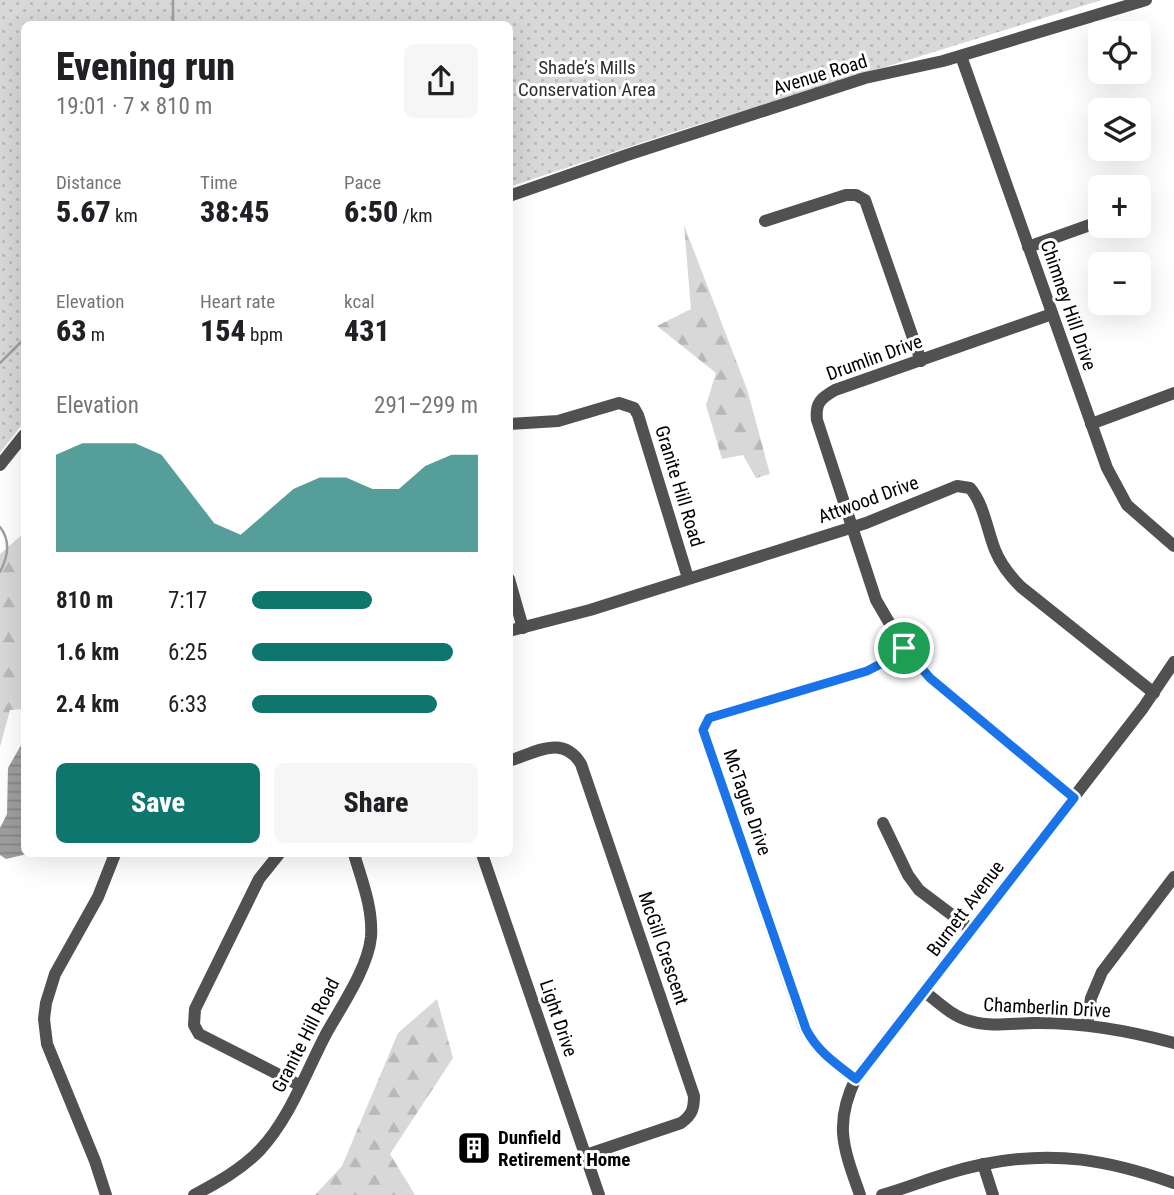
<!DOCTYPE html>
<meta charset="utf-8">
<style>
:root{--surface:#fff;--page:#f6f6f6;--text:#202124;--muted:#757577;--accent:#0f766e}
body{margin:0;font-family:"Roboto Condensed",sans-serif;background:var(--page);color:var(--text);height:100vh;display:flex;flex-direction:column;font-size:26px;white-space:nowrap}
*{box-sizing:border-box;margin:0}
p{font-size:23px;color:var(--muted)}
.icon{flex:none;width:38px;height:38px;fill:none;stroke:currentColor;stroke-width:2;stroke-linecap:round;stroke-linejoin:round}
.map{position:relative;flex:1;overflow:hidden}
.drawer{position:absolute;left:21px;top:21px;width:492px;height:836px;display:flex;flex-direction:column;background:var(--surface);border-radius:10px;box-shadow:0 7px 28px #0002}
.drawer>*{flex:none}
.tools{position:absolute;left:1088px;top:21px;display:grid;gap:14px}
.tools a{display:grid;place-items:center;width:63px;height:63px;border-radius:10px;background:var(--surface);box-shadow:0 7px 28px #0002;font-size:35px}
.pin{position:absolute;display:grid;place-items:center;width:60px;height:60px;color:#fff;margin:-30px;border:4px solid #fff;border-radius:50%;box-shadow:0 2px 7px #0007}
.round{display:grid;place-items:center;flex:none;width:74px;height:74px;border-radius:10px;background:var(--page)}
.overview{display:flex;align-items:center;justify-content:space-between;height:119px;padding:0 35px}
h1{font-size:38px;font-weight:800;line-height:52px}
.metrics{display:grid;grid-template-columns:repeat(3,1fr);gap:10px;height:119px;padding:7px 35px}
.metrics div{display:grid;align-content:center}
.metrics b{font-size:30px;font-weight:800}
.metrics small{font-size:19px;font-weight:400}
.metrics p{font-size:19px}
.chart{height:196px;padding:14px 35px}
.chart p{display:flex;justify-content:space-between}
.chart svg{width:100%;height:126px;margin-top:7px;fill:var(--accent);opacity:.7}
.primary-button{display:flex;gap:14px;margin-top:auto;padding:14px 35px}
.primary-button a{flex:1;height:80px;border-radius:10px;background:var(--accent);color:#fff;font-size:28px;font-weight:800;line-height:80px;text-align:center}
.primary-button a+a{background:var(--page);color:var(--text)}
ul{padding:0 35px;list-style:none;font-size:23px}
li{display:grid;grid-template-columns:112px 84px 1fr;align-items:center;height:52px}
li i{height:18px;border-radius:9px;background:var(--accent)}
.map>svg:first-child{display:block}
.forest{fill:url(#forest-firs)}
.park{fill:url(#park-dots)}
.water{fill:url(#water-rules)}
.lines{fill:none;stroke-linecap:round;stroke-linejoin:round}
.stream{stroke:#9f9f9f;stroke-width:2.5}
.minor{stroke:#515151;stroke-width:12}
.route-casing{stroke:#fff;stroke-width:14}
.route{stroke:#1a73e8;stroke-width:9}
.labels{text-anchor:middle;stroke-width:6;stroke-linejoin:round;paint-order:stroke}
.park-label{font-size:19px;fill:#2f2f2f;stroke:#fff}
.street-label{font-size:19px;fill:#000;stroke:#fff}
.poi-label{font-size:19px;font-weight:bold;fill:#000;stroke:#fff;text-anchor:start}
</style>
<div class="map">
<svg width="1174" height="1195" viewBox="0 0 1174 1195">
<defs>
<pattern id="forest-firs" width="22" height="20" patternUnits="userSpaceOnUse" patternTransform="scale(1.75)"><rect width="22" height="20" fill="#d8d8d8"/><path d="M5 1l3.5 6h-7zM16 11l3.5 6h-7z" fill="#b8b8b8"/></pattern>
<pattern id="park-dots" width="8" height="8" patternUnits="userSpaceOnUse" patternTransform="scale(1.75)"><rect width="8" height="8" fill="#d8d8d8"/><path d="M2 2h.1M6 6h.1" fill="none" stroke="#b8b8b8" stroke-width="1.8" stroke-linecap="round"/></pattern>
<pattern id="water-rules" width="6" height="5" patternUnits="userSpaceOnUse" patternTransform="scale(1.75)"><rect width="6" height="5" fill="#9f9f9f"/><path d="M0 2.5h6" fill="none" stroke="#878787"/></pattern>
</defs>
<rect width="100%" height="100%" fill="#fff"/>
<g class="forest">
<path d="M684 225 747 389 770 474 756 478 743 455 722 459 706 405 716 373 657 326 691 309Z"/>
<path d="M24 533V709L10 710 0 747V554Z"/>
<path d="M437 999 453 1058 390 1154 415 1195H315L342 1166 398 1033Z"/>
</g>
<path class="park" d="M0 0H1102L668 134 509 187V24H24V422L0 453Z"/>
<path class="water" d="M24 740V854H27L6 859 0 855V828L7 814 8 768Z"/>
<g class="lines">
<g class="stream">
<path d="M173 0V24"/>
<path d="M0 363 24 339"/>
<path d="M0 527C11 541 8 557 0 572"/>
</g>
<g class="minor">
<path d="M961 56 1107 468 1127 505 1174 546"/>
<path d="M509 196 627 155 865 78 943 61 1146 0"/>
<path d="M765 221 846 195H856L865 200 921 361"/>
<path d="M1028 247 1101 221"/>
<path d="M1052 314 835 390C821 398 815 403 817 420L876 600 904 648 930 678 1074 798"/>
<path d="M509 424 558 421 619 403 634 408 638 415 688 578"/>
<path d="M1091 424 1174 393"/>
<path d="M0 465 24 435"/>
<path d="M509 579 523 628"/>
<path d="M509 631 590 610 866 523 957 486 970 488C984 504 987 530 995 550 1001 565 1010 576 1021 587L1154 693"/>
<path d="M509 761C537 752 563 734 581 764L694 1096C694 1109 692 1115 681 1123L586 1155"/>
<path d="M883 823 908 875 919 890 972 930"/>
<path d="M279 854 259 879 195 1009 194 1025 199 1034 299 1085"/>
<path d="M482 854 599 1195"/>
<path d="M925 992C939 1003 952 1016 970 1021 992 1028 1018 1022 1040 1023 1086 1023 1130 1031 1174 1043"/>
<path d="M1087 1025 1091 998 1102 972 1174 877"/>
<path d="M856 1078C836 1064 817 1051 805 1029L703 730 709 718 867 671 894 657 904 648"/>
<path d="M983 1164 993 1195"/>
<path d="M106 1195 95 1161 47 1044 44 1019 46 1003 55 974 98 897 115 854"/>
<path d="M194 1195C217 1183 242 1169 260 1150 290 1118 306 1072 326 1034 341 1007 368 968 371 937 373 908 362 881 354 854"/>
<path d="M860 1195C844 1149 833 1125 856 1078L1143 708 1174 662"/>
<path d="M882 1195C916 1185 950 1170 985 1164 1055 1150 1108 1160 1174 1183"/>
</g>
</g>
<g class="lines">
<defs>
<path id="route" d="M904 648 930 678 1074 798 856 1079C836 1064 817 1051 806 1029L703 730 709 718 867 671 894 657Z"/>
</defs>
<use href="#route" class="route-casing"/>
<use href="#route" class="route"/>
</g>
<defs>
<symbol id="building-square" viewBox="-11 -11 22 22"><rect x="-9" y="-9" width="18" height="18" rx="4" fill="#000" stroke="#fff"/><path d="M-4-6H4V6H1V3H-1V6H-4ZM-2.5-4.3h1.7v1.8h-1.7ZM.8-4.3h1.7v1.8H.8ZM-2.5-1h1.7V.8h-1.7ZM.8-1h1.7V.8H.8Z" fill="#fff"/></symbol>
</defs>
<g fill-rule="evenodd">
<use href="#building-square" x="455" y="1129" width="38" height="38"/>
</g>
<g class="labels">
<g class="park-label">
<text x="587" y="74">Shade’s Mills<tspan x="587" dy="22">Conservation Area</tspan></text>
</g>
<g class="street-label">
<text transform="translate(820 74) rotate(-17)" y="7">Avenue Road</text>
<text transform="translate(1069 305) rotate(71)" y="7">Chimney Hill Drive</text>
<text transform="translate(874 357) rotate(-20)" y="7">Drumlin Drive</text>
<text transform="translate(680 486) rotate(73)" y="7">Granite Hill Road</text>
<text transform="translate(868 499) rotate(-20)" y="7">Attwood Drive</text>
<text transform="translate(748 802) rotate(71)" y="7">McTague Drive</text>
<text transform="translate(965 908) rotate(-53)" y="7">Burnett Avenue</text>
<text transform="translate(664 948) rotate(71)" y="7">McGill Crescent</text>
<text transform="translate(1047 1007) rotate(3)" y="7">Chamberlin Drive</text>
<text transform="translate(559 1018) rotate(71)" y="7">Light Drive</text>
<text transform="translate(305 1035) rotate(-63)" y="7">Granite Hill Road</text>
</g>
<g class="poi-label">
<text x="498" y="1144">Dunfield<tspan x="498" dy="22">Retirement Home</tspan></text>
</g>
</g>
</svg>
<div class="tools">
<a><svg class="icon" aria-label="locate" viewBox="0 0 24 24"><circle cx="12" cy="12" r="6"/><path d="M12 2v4M12 18v4M2 12h4M18 12h4"/></svg></a>
<a><svg class="icon" aria-label="layers" viewBox="0 0 24 24"><path d="M12 4l9 5-9 5-9-5zM3 14l9 5 9-5"/></svg></a>
<a>+</a>
<a>−</a>
</div>
<div class="pin" style="left:904px;top:648px;background:#1e9e55"><svg class="icon" aria-label="arrive" viewBox="0 0 24 24"><path d="M6 21V4h12l-3 4 3 4H6"/></svg></div>
<section class="drawer">
<div class="overview"><div><h1>Evening run</h1><p>19:01 · 7 × 810 m</p></div><a class="round"><svg class="icon" aria-label="share" viewBox="0 0 24 24"><path d="M12 15V3M7 8l5-5 5 5M5 13v7h14v-7"/></svg></a></div>
<div class="metrics">
<div><p>Distance</p><b>5.67<small> km</small></b></div>
<div><p>Time</p><b>38:45</b></div>
<div><p>Pace</p><b>6:50<small> /km</small></b></div>
</div>
<div class="metrics">
<div><p>Elevation</p><b>63<small> m</small></b></div>
<div><p>Heart rate</p><b>154<small> bpm</small></b></div>
<div><p>kcal</p><b>431</b></div>
</div>
<div class="chart"><p><span>Elevation</span>291–299 m</p>
<svg viewBox="0 0 160 44" preserveAspectRatio="none"><path d="M0 44V10L10 6L20 6L30 6L40 10L50 22L60 34L70 38L80 30L90 22L100 18L110 18L120 22L130 22L140 14L150 10L160 10V44z"/></svg>
</div>
<ul>
<li><b>810 m</b>7:17<i style="width:53%"></i></li>
<li><b>1.6 km</b>6:25<i style="width:89%"></i></li>
<li><b>2.4 km</b>6:33<i style="width:82%"></i></li>
</ul>
<div class="primary-button"><a>Save</a><a>Share</a></div>
</section>
</div>
